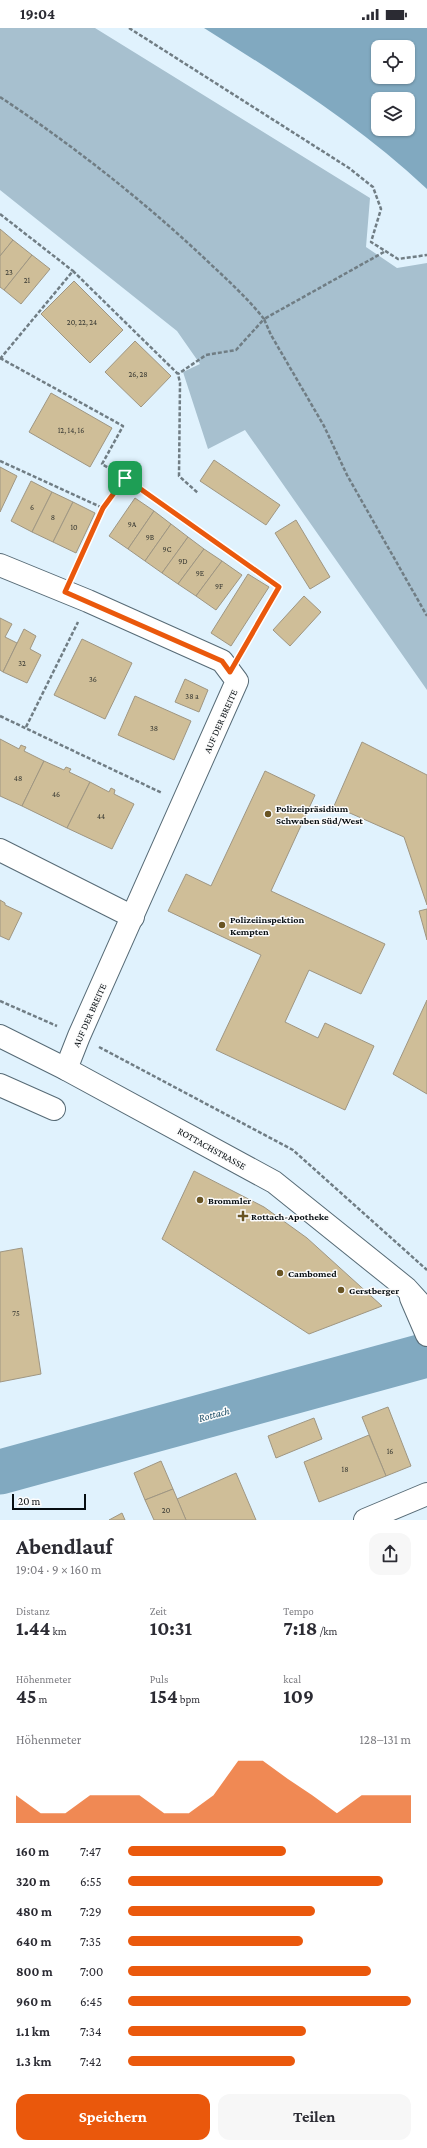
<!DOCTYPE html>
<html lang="de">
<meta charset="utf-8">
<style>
:root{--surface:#fff;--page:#f7f7f7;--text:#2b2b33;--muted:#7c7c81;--accent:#ea580c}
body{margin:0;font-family:"Crimson Pro",serif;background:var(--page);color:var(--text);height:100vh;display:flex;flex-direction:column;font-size:15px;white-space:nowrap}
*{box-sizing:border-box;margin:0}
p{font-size:13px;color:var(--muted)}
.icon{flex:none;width:22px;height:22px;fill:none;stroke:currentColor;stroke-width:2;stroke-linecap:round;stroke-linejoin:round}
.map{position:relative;height:1492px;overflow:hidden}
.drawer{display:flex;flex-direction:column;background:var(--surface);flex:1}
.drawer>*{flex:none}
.controls{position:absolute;left:371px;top:12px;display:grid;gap:8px}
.controls a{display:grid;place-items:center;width:44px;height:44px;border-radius:8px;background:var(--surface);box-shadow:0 1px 3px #0004;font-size:20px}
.scale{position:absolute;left:12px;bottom:10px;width:74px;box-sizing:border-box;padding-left:4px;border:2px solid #060d11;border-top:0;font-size:11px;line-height:14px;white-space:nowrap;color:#060d11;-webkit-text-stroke:3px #fcfcfc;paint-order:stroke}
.pin{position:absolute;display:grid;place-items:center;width:34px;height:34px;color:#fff;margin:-17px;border-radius:8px;box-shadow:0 2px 6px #0006}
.round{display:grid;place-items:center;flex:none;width:42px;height:42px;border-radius:12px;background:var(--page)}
.headline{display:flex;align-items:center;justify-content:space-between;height:68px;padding:0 16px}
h1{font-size:22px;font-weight:700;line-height:30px}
.metrics{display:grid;grid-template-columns:repeat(3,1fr);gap:6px;height:68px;padding:4px 16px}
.metrics div{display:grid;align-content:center}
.metrics b{font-size:20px;font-weight:700}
.metrics small{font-size:11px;font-weight:400}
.metrics p{font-size:11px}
.chart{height:112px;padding:8px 16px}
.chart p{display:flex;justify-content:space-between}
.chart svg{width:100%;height:72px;margin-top:4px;fill:var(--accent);opacity:.7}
.primary-button{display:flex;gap:8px;margin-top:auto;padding:8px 16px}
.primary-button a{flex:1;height:46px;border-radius:12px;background:var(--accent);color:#fff;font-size:16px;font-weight:700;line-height:46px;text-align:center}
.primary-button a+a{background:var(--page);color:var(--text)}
ul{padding:0 16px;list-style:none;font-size:13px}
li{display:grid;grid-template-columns:64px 48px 1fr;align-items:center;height:30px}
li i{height:10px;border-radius:5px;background:var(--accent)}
.status{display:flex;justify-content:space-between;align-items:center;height:28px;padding:0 20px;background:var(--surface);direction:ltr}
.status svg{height:11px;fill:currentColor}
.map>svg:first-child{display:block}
.green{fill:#a7c0cf}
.water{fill:#81a9c0;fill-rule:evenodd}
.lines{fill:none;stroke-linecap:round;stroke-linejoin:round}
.river{stroke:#81a9c0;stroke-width:45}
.building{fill:#cfbe98;stroke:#9f9682}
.minor-casing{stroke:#576b76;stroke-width:24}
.major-casing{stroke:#576b76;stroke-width:24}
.path{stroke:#707d84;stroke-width:2.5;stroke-dasharray:4 2;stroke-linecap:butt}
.minor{stroke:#fff;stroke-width:22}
.major{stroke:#fff;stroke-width:22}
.route-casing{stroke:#fff;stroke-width:8}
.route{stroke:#ea580c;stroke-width:5}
.poi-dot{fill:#695423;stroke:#fcfcfc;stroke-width:1.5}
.labels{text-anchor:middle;stroke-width:3;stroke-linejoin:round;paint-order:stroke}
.number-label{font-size:8px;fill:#383933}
.street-label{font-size:10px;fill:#060d11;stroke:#fcfcfc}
.poi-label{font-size:10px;font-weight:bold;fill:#060d11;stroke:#fcfcfc;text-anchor:start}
.water-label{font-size:11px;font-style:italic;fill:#184a63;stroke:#fcfcfc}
</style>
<div class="status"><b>19:04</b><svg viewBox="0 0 49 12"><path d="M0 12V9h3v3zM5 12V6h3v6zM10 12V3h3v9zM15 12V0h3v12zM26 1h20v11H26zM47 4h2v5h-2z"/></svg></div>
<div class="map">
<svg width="427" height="1492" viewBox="0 0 427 1492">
<rect width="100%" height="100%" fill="#e0f2fd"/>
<path class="green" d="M0 0H95L370 170 366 219 397 240 427 235V662L245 402 208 421 183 344 200 336 177 303 0 162Z"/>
<path class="water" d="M204 0H427V161C360 98 282 49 204 0ZM378 19H408V49H378ZM378 71H408V101H378Z"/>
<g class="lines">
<path class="river" d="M0 1444 427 1327"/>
</g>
<g class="building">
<path d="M0 201 13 212 0 228Z"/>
<path d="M13 212 32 227 4 262 0 259V228Z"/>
<path d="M32 227 50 241 21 276 4 262Z"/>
<path d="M74 253 123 302 90 335 41 286Z"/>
<path d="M135 313 171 348 141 379 105 344Z"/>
<path d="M51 365 112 400 90 439 29 404Z"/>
<path d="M214 432 280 477 266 497 200 453Z"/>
<path d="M0 439 17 448 0 484Z"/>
<path d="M31 453 52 464 32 504 11 493Z"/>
<path d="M52 464 73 474 53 514 32 504Z"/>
<path d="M135 470 154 483 128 521 109 508Z"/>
<path d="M73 474 95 485 76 525 53 514Z"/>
<path d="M154 483 171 496 145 533 128 521Z"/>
<path d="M296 492 330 549 310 561 275 505Z"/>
<path d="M171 496 188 509 162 545 145 533Z"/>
<path d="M188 509 204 521 178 556 162 545Z"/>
<path d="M204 521 222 533 196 568 178 556Z"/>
<path d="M222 533 242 547 216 582 196 568Z"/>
<path d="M248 546 269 559 231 618 211 605Z"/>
<path d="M304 568 321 584 290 618 273 602Z"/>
<path d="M0 590 12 596 5 609 17 615 3 644 0 642Z"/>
<path d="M24 601 36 608 30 621 41 627 27 655 3 644Z"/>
<path d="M82 611 132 635 105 691 54 667Z"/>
<path d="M185 651 208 662 199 684 175 674Z"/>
<path d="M135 668 191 693 174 732 118 707Z"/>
<path d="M0 711 19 721 21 717 23 718 26 719 24 723 44 733 22 778 0 768Z"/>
<path d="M362 714 427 747V877L404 809 334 778Z"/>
<path d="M44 733 64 742 66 739 71 741 69 744 90 754 67 800 22 778Z"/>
<path d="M265 743 315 767 271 863 385 916 361 966 309 942 285 994 318 1010 325 995 374 1018 345 1082 216 1022 261 927 168 883 186 846 211 858Z"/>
<path d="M90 754 109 764 111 760 115 762 114 766 134 776 112 821 67 800Z"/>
<path d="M0 872 5 875V877L22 885 9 912 0 908Z"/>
<path d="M427 881V912L419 883Z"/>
<path d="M427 972V1066L393 1046Z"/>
<path d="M194 1143 264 1179 307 1210 382 1278 309 1306 162 1211Z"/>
<path d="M22 1220 41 1346 0 1354V1224Z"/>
<path d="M388 1379 411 1438 386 1448 362 1389Z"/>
<path d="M314 1390 322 1411 276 1430 268 1408Z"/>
<path d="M369 1407 386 1448 319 1474 304 1434Z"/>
<path d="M161 1433 173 1461 145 1472 134 1445Z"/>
<path d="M236 1445 256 1492H186L177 1471Z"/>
<path d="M173 1461 186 1492H154L145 1472Z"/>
<path d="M122 1485 125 1492H109Z"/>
</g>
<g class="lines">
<defs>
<g id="minor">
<path d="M0 537 88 573 222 633 237 653 79 1008 66 1041"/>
<path d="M0 822 133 889"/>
<path d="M0 1057 54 1081"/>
</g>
<g id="major">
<path d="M0 1008 66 1041 274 1154 406 1260 427 1283"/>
<path d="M411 1270 427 1307"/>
<path d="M365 1492 427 1466"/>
</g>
</defs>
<use href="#minor" class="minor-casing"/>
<use href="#major" class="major-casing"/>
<g class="path">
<path d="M129 0 349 140 373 159 381 181 371 214 398 231 427 227"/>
<path d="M0 69C71 116 140 170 202 228 224 249 246 268 264 291L236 322 206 327 178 346"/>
<path d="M0 186 73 243"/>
<path d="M384 224 264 291 271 307 324 398 347 447 427 588"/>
<path d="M0 330 123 398 102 436 125 450"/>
<path d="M0 331 73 243 178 346 180 355 179 448 198 465"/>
<path d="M0 433 103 480 74 543"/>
<path d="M103 480 125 450 279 559 243 622"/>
<path d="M0 688 162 765"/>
<path d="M26 699 78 594"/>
<path d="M0 973 57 998"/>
<path d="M99 1019 293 1122 427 1242"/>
</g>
<use href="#minor" class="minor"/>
<use href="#major" class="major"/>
</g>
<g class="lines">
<defs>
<path id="route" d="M125 450 279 559 230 644 222 633 65 564 103 480Z"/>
</defs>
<use href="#route" class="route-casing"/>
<use href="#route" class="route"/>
</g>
<g class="poi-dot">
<circle cx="268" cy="786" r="4"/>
<circle cx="222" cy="897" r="4"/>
<circle cx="200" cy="1172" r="4"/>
<path d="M241 1182h4v4h4v4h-4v4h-4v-4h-4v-4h4z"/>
<circle cx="280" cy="1245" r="4"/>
<circle cx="341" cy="1262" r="4"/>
</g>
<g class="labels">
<g class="number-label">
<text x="9" y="247">23</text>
<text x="27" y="255">21</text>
<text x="82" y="297">20, 22, 24</text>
<text x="138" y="349">26, 28</text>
<text x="71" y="405">12, 14, 16</text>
<text x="32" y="482">6</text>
<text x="53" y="492">8</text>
<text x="132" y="499">9A</text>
<text x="74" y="502">10</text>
<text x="150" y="512">9B</text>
<text x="167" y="524">9C</text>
<text x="183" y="536">9D</text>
<text x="200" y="548">9E</text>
<text x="219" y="561">9F</text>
<text x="22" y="638">32</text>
<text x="93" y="654">36</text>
<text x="192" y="671">38 a</text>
<text x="154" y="703">38</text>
<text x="18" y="753">48</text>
<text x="56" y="769">46</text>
<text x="101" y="791">44</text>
<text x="16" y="1288">75</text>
<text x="390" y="1426">16</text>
<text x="345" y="1444">18</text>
<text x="166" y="1485">20</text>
</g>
<g class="street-label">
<text transform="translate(220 693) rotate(-66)" y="4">AUF DER BREITE</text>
<text transform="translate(89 987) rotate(-66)" y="4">AUF DER BREITE</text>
<text transform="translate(212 1120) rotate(29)" y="4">ROTTACHSTRASSE</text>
</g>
<g class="poi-label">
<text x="276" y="784">Polizeipräsidium<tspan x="276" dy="12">Schwaben Süd/West</tspan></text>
<text x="230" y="895">Polizeiinspektion<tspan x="230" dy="12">Kempten</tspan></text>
<text x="208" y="1176">Brommler</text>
<text x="251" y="1192">Rottach-Apotheke</text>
<text x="288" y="1249">Cambomed</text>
<text x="349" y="1266">Gerstberger</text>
</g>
<g class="water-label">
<text transform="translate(214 1386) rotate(-15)" y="4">Rottach</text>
</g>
</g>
</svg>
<div class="controls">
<a><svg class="icon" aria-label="locate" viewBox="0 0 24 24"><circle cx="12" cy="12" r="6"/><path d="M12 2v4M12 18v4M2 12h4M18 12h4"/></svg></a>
<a><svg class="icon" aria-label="layers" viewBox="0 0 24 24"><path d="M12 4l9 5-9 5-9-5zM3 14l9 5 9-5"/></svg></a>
</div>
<div class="scale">20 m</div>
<div class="pin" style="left:125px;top:450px;background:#1e9e55"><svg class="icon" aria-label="arrive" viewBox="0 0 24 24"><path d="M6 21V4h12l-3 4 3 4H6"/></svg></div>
</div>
<section class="drawer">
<div class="headline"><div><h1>Abendlauf</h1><p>19:04 · 9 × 160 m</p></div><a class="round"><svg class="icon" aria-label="share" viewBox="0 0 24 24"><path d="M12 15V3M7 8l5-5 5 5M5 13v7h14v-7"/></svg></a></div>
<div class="metrics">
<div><p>Distanz</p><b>1.44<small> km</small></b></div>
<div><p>Zeit</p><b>10:31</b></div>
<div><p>Tempo</p><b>7:18<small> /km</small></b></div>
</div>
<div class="metrics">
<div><p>Höhenmeter</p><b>45<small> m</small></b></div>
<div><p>Puls</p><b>154<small> bpm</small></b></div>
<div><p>kcal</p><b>109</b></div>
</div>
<div class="chart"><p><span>Höhenmeter</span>128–131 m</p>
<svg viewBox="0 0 160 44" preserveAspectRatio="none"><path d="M0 44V27L10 38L20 38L30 27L40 27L50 27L60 38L70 38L80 27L90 6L100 6L110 17L120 27L130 38L140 27L150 27L160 27V44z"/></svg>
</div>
<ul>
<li><b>160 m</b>7:47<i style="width:56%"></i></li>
<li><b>320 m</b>6:55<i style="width:90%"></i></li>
<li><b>480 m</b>7:29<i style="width:66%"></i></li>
<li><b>640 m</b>7:35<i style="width:62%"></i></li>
<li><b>800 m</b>7:00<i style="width:86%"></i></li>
<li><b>960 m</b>6:45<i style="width:100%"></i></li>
<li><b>1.1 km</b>7:34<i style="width:63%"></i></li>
<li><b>1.3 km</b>7:42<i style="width:59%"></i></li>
</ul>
<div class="primary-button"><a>Speichern</a><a>Teilen</a></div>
</section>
